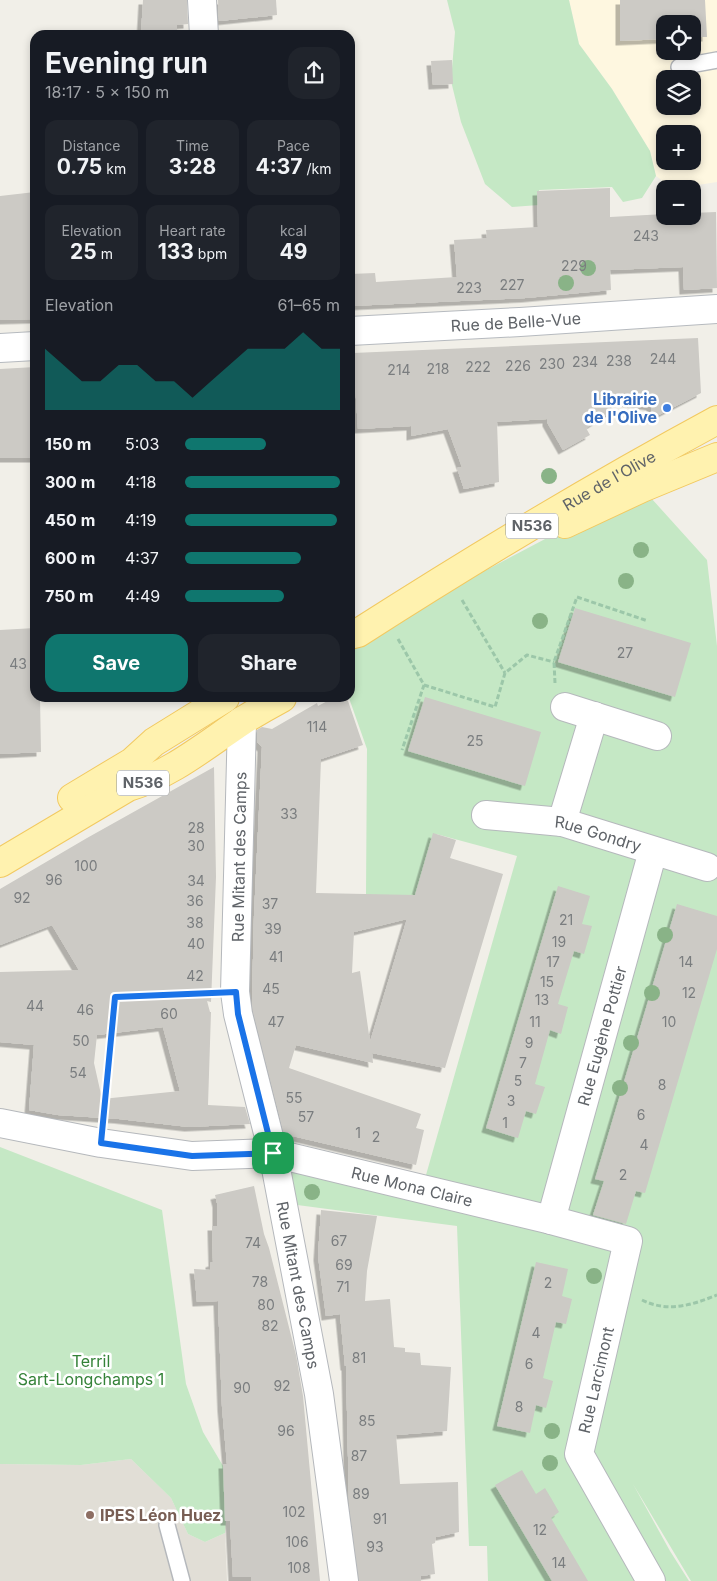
<!DOCTYPE html>
<meta charset="utf-8">
<style>
:root{--surface:#171b24;--page:#20242c;--text:#f1f3f6;--muted:#9ea1a6;--accent:#0f766e}
body{margin:0;font-family:Inter,sans-serif;background:var(--page);color:var(--text);height:100vh;display:flex;flex-direction:column;font-size:19px;white-space:nowrap}
*{box-sizing:border-box;margin:0}
p{font-size:16px;color:var(--muted)}
.icon{flex:none;width:28px;height:28px;fill:none;stroke:currentColor;stroke-width:2;stroke-linecap:round;stroke-linejoin:round}
.map{position:relative;flex:1;overflow:hidden}
.details{position:absolute;left:30px;top:30px;width:325px;height:672px;display:flex;flex-direction:column;background:var(--surface);border-radius:15px;box-shadow:0 2px 8px #0003}
.details>*{flex:none}
.controls{position:absolute;left:656px;top:15px;display:grid;gap:10px}
.controls a{display:grid;place-items:center;width:45px;height:45px;border-radius:10px;background:var(--surface);box-shadow:0 2px 8px #0003;font-size:25px}
.pin{position:absolute;display:grid;place-items:center;width:42px;height:42px;color:#fff;margin:-21px;border-radius:10px;box-shadow:0 2px 8px #0006}
.round{display:grid;place-items:center;flex:none;width:52px;height:52px;border-radius:15px;background:var(--page)}
.summary{display:flex;align-items:center;justify-content:space-between;height:85px;padding:0 15px}
h1{font-size:28px;font-weight:700;line-height:38px}
.metrics{display:grid;grid-template-columns:repeat(3,1fr);gap:8px;height:85px;padding:5px 15px}
.metrics div{display:grid;align-content:center;border-radius:12px;background:var(--page);text-align:center}
.metrics b{font-size:21px;font-weight:700}
.metrics small{font-size:14px;font-weight:400}
.metrics p{font-size:14px}
.chart{height:140px;padding:10px 15px}
.chart p{display:flex;justify-content:space-between}
.chart svg{width:100%;height:90px;margin-top:5px;fill:var(--accent);opacity:.7}
.cta{display:flex;gap:10px;margin-top:auto;padding:10px 15px}
.cta a{flex:1;height:58px;border-radius:15px;background:var(--accent);color:#fff;font-size:20px;font-weight:700;line-height:58px;text-align:center}
.cta a+a{background:var(--page);color:var(--text)}
ul{padding:0 15px;list-style:none;font-size:16px}
li{display:grid;grid-template-columns:80px 60px 1fr;align-items:center;height:38px}
li i{height:12px;border-radius:6px;background:var(--accent)}
.map>svg:first-child{display:block}
.commercial{fill:#fef7e0;fill-rule:evenodd}
.education{fill:#e1ded6}
.green{fill:#c5e8c5}
.building{fill:#cccac5;fill-rule:evenodd;filter:url(#shadow)}
.lines{fill:none;stroke-linecap:round;stroke-linejoin:round}
.lane-casing{stroke:#b5b8bc;stroke-width:18}
.street-casing{stroke:#b5b8bc;stroke-width:30}
.secondary-casing{stroke:#b6babf;stroke-width:30}
.primary-casing{stroke:#f2c960;stroke-width:30}
.path{stroke:#9cc7a9;stroke-width:3;stroke-dasharray:5 2.5;stroke-linecap:butt}
.lane{stroke:#fff;stroke-width:15}
.street{stroke:#fff;stroke-width:28}
.secondary{stroke:#fff;stroke-width:28}
.primary{stroke:#fff2af;stroke-width:28}
.tree{fill:#89b387}
.route-casing{stroke:#fff;stroke-width:10}
.route{stroke:#1a73e8;stroke-width:6}
.shop-dot{fill:#3f7fe0;stroke:#fff;stroke-width:2}
.education-dot{fill:#8d6e63;stroke:#fff;stroke-width:2}
.labels{text-anchor:middle;stroke-width:5;stroke-linejoin:round;paint-order:stroke}
.number-label{font-size:14px;fill:#7a7d7f}
.shield{fill:#fff;stroke:#8f9295;stroke-width:1}
.shield-label{font-size:15px;font-weight:bold;fill:#5f6368}
.street-label{font-size:16px;fill:#5f6368;stroke:#fff}
.shop-label{font-size:16px;font-weight:bold;fill:#366cbe;stroke:#fff;text-anchor:end}
.park-label{font-size:16px;fill:#348238;stroke:#fff}
.education-label{font-size:16px;font-weight:bold;fill:#785e54;stroke:#fff;text-anchor:start}
</style>
<div class="map">
<svg width="717" height="1581" viewBox="0 0 717 1581">
<defs>
<filter id="shadow"><feDropShadow dx="-4.5" dy="4.5" stdDeviation="0" flood-color="#0004"/></filter>
</defs>
<rect width="100%" height="100%" fill="#f1efe8"/>
<path class="commercial" d="M569 0H717V182L673 189 656 176 650 151 612 89 579 44ZM665 24H692V51H665ZM665 79H692V106H665ZM665 134H692V161H665Z"/>
<path class="education" d="M131 1459 171 1498 188 1534 205 1542 225 1533 227 1581H0V1464L81 1465Z"/>
<g class="green">
<path d="M447 0H569L579 44 612 89 650 151 656 176 642 198 623 202 612 187 539 190V205L512 207 485 184 461 122 451 81 455 32Z"/>
<path d="M642 488 707 560 717 646V1581H691L633 1484 670 1551 689 1581H488L487 1546H469L457 1226 282 1203 273 1153 422 1189 517 856 436 834 418 895H366L367 749 349 698 350 648 454 587Z"/>
<path d="M0 1147 162 1210 186 1384 203 1432 226 1471 227 1508 225 1533 205 1542 188 1534 171 1498 131 1459 81 1465 0 1464Z"/>
</g>
<g class="building">
<path d="M143 0H187L188 24 177 25V35H141Z"/>
<path d="M218 0H276L277 15 219 21Z"/>
<path d="M620 0H705L707 37H692V24H665V39L620 41Z"/>
<path d="M452 60 453 84 433 85 431 61Z"/>
<path d="M610 188V217L665 214V216H692V213L716 212 717 288 684 290 683 267 610 270 611 290 526 298 350 306V274L375 273 376 282 457 277 454 240 487 238 486 230 538 227 537 191Z"/>
<path d="M35 192V319L0 320V196Z"/>
<path d="M698 338 701 393 651 419V406L612 400 611 412 586 428 590 435 563 450 547 422V419L497 422 499 482 464 489 457 468 462 467 448 429 411 436V426L358 429 353 353Z"/>
<path d="M35 367V458H0V369Z"/>
<path d="M575 608 691 643 675 697 558 662Z"/>
<path d="M35 628V698H40L41 752 0 754V630Z"/>
<path d="M425 697 541 732 525 786 408 751Z"/>
<path d="M333 698H347L363 745 321 759 316 893 415 895 433 833 456 840 450 858 503 874 445 1068 372 1053 373 1063 296 1045 289 1068 421 1114 416 1128 424 1130 416 1165 284 1134 253 1011 252 1000 254 916 262 747 257 742V730L262 727 272 729 317 703 318 706ZM407 919 370 1042 360 971 352 973 354 932Z"/>
<path d="M214 767 216 877 211 1002 207 1001 210 1012H211L208 1105 245 1107 250 1124 189 1127 119 1119 58 1115 29 1110 34 1045 0 1042V972L79 970 52 925 0 945V889L87 838ZM163 1027 180 1091 102 1099 94 1063 97 1035Z"/>
<path d="M558 886 590 896 582 924 592 926 584 954 574 951 558 1004 568 1007 561 1034 550 1030 535 1084 545 1087 536 1114 526 1111 518 1138 486 1128Z"/>
<path d="M677 904 717 916V949L645 1193 636 1191 626 1224 593 1215 604 1181 595 1179Z"/>
<path d="M254 1186 264 1234 269 1248 296 1355 303 1396 320 1581H251V1577H233L230 1521H225L223 1464H227L222 1407 218 1301 197 1302 194 1269 210 1270V1263L213 1262 212 1226H217V1203L215 1195Z"/>
<path d="M321 1210 377 1216 367 1271 365 1301 390 1299 394 1347 405 1348V1352L420 1353 421 1365 451 1367 447 1431 396 1435 400 1484 458 1482 459 1532 436 1537 435 1543 432 1544 435 1574 421 1576V1581H359L349 1503 346 1366H345L340 1314 326 1316 318 1256Z"/>
<path d="M536 1262 568 1269 562 1296 572 1299 566 1324 556 1322 543 1378 553 1381 546 1408 536 1405 530 1433 497 1426Z"/>
<path d="M522 1470 536 1494 545 1488 551 1498 559 1512 551 1518 588 1581H552L495 1485Z"/>
</g>
<g class="lines">
<defs>
<g id="lane">
<path d="M679 67 717 60"/>
<path d="M167 1525 182 1581"/>
</g>
<g id="street">
<path d="M202 0 204 35"/>
<path d="M565 707 657 736"/>
<path id="s1" d="M242 721 235 992 238 1014 273 1153 319 1394 344 1581"/>
<path id="s2" d="M486 815 562 822 707 867"/>
<path d="M562 822 594 716"/>
<path id="s3" d="M0 1123 101 1143 192 1156 273 1153 551 1220 628 1241 579 1454 651 1581"/>
<path id="s4" d="M551 1220 653 851"/>
</g>
<g id="secondary">
<path id="s5" d="M350 331 520 322 717 309"/>
<path d="M0 348 35 346"/>
</g>
<g id="primary">
<path d="M565 524 642 488 717 457"/>
<path id="s6" d="M350 635 358 633C475 558 595 486 717 420"/>
<path d="M72 798 132 762 154 742 225 698"/>
<path d="M0 863 128 787C170 775 206 745 242 721 255 713 269 705 282 698"/>
</g>
</defs>
<use href="#lane" class="lane-casing"/>
<use href="#street" class="street-casing"/>
<use href="#secondary" class="secondary-casing"/>
<use href="#primary" class="primary-casing"/>
<g class="path">
<path d="M462 600 505 673"/>
<path d="M398 639 424 685 402 750"/>
<path d="M555 683 554 662 577 597 648 621"/>
<path d="M424 685 495 707 505 673 527 655 554 662"/>
<path d="M103 1117 115 997 208 993"/>
<path d="M642 1300C668 1313 692 1305 717 1295"/>
</g>
<use href="#lane" class="lane"/>
<use href="#street" class="street"/>
<use href="#secondary" class="secondary"/>
<use href="#primary" class="primary"/>
</g>
<g class="tree">
<circle cx="588" cy="268" r="8"/>
<circle cx="566" cy="283" r="8"/>
<circle cx="549" cy="476" r="8"/>
<circle cx="641" cy="550" r="8"/>
<circle cx="626" cy="581" r="8"/>
<circle cx="540" cy="621" r="8"/>
<circle cx="665" cy="935" r="8"/>
<circle cx="652" cy="993" r="8"/>
<circle cx="631" cy="1043" r="8"/>
<circle cx="620" cy="1088" r="8"/>
<circle cx="312" cy="1192" r="8"/>
<circle cx="594" cy="1276" r="8"/>
<circle cx="552" cy="1431" r="8"/>
<circle cx="550" cy="1463" r="8"/>
</g>
<g class="lines">
<defs>
<path id="route" d="M236 992 238 1014 273 1153 192 1156 101 1143 115 997Z"/>
</defs>
<use href="#route" class="route-casing"/>
<use href="#route" class="route"/>
</g>
<circle class="shop-dot" cx="667" cy="408" r="5"/>
<circle class="education-dot" cx="90" cy="1515" r="5"/>
<g class="labels">
<g class="number-label">
<text x="646" y="241">243</text>
<text x="574" y="271">229</text>
<text x="512" y="290">227</text>
<text x="469" y="293">223</text>
<text x="663" y="364">244</text>
<text x="619" y="366">238</text>
<text x="585" y="367">234</text>
<text x="552" y="369">230</text>
<text x="518" y="371">226</text>
<text x="478" y="372">222</text>
<text x="438" y="374">218</text>
<text x="399" y="375">214</text>
<text x="625" y="658">27</text>
<text x="18" y="669">43</text>
<text x="317" y="732">114</text>
<text x="475" y="746">25</text>
<text x="289" y="819">33</text>
<text x="196" y="833">28</text>
<text x="196" y="851">30</text>
<text x="86" y="871">100</text>
<text x="54" y="885">96</text>
<text x="196" y="886">34</text>
<text x="22" y="903">92</text>
<text x="195" y="906">36</text>
<text x="270" y="909">37</text>
<text x="566" y="925">21</text>
<text x="195" y="928">38</text>
<text x="273" y="934">39</text>
<text x="559" y="947">19</text>
<text x="196" y="949">40</text>
<text x="276" y="962">41</text>
<text x="553" y="967">17</text>
<text x="686" y="967">14</text>
<text x="195" y="981">42</text>
<text x="547" y="987">15</text>
<text x="271" y="994">45</text>
<text x="689" y="998">12</text>
<text x="542" y="1005">13</text>
<text x="35" y="1011">44</text>
<text x="85" y="1015">46</text>
<text x="169" y="1019">60</text>
<text x="276" y="1027">47</text>
<text x="535" y="1027">11</text>
<text x="669" y="1027">10</text>
<text x="81" y="1046">50</text>
<text x="529" y="1048">9</text>
<text x="523" y="1068">7</text>
<text x="78" y="1078">54</text>
<text x="518" y="1086">5</text>
<text x="662" y="1090">8</text>
<text x="294" y="1103">55</text>
<text x="511" y="1106">3</text>
<text x="641" y="1120">6</text>
<text x="306" y="1122">57</text>
<text x="505" y="1128">1</text>
<text x="358" y="1138">1</text>
<text x="376" y="1142">2</text>
<text x="644" y="1150">4</text>
<text x="623" y="1180">2</text>
<text x="339" y="1246">67</text>
<text x="253" y="1248">74</text>
<text x="344" y="1270">69</text>
<text x="260" y="1287">78</text>
<text x="548" y="1288">2</text>
<text x="343" y="1292">71</text>
<text x="266" y="1310">80</text>
<text x="270" y="1331">82</text>
<text x="536" y="1338">4</text>
<text x="359" y="1363">81</text>
<text x="529" y="1369">6</text>
<text x="282" y="1391">92</text>
<text x="242" y="1393">90</text>
<text x="519" y="1412">8</text>
<text x="367" y="1426">85</text>
<text x="286" y="1436">96</text>
<text x="359" y="1461">87</text>
<text x="361" y="1499">89</text>
<text x="294" y="1517">102</text>
<text x="380" y="1524">91</text>
<text x="540" y="1535">12</text>
<text x="297" y="1547">106</text>
<text x="375" y="1552">93</text>
<text x="559" y="1568">14</text>
<text x="299" y="1573">108</text>
</g>
<g class="shield">
<rect x="506" y="513.5" width="52" height="25" rx="4"/>
<rect x="117" y="770.5" width="52" height="25" rx="4"/>
</g>
<g class="shield-label">
<text x="532" y="531">N536</text>
<text x="143" y="788">N536</text>
</g>
<g class="street-label">
<text dy="6" stroke="none"><textPath href="#s5" startOffset="166">Rue de Belle-Vue</textPath></text>
<text dy="6" stroke="none"><textPath href="#s6" startOffset="302">Rue de l'Olive</textPath></text>
<text dy="6" stroke="none"><textPath href="#s2" startOffset="114">Rue Gondry</textPath></text>
<text transform="translate(239 857) rotate(-89)" y="6">Rue Mitant des Camps</text>
<text dy="6" stroke="none"><textPath href="#s4" startOffset="191">Rue Eugène Pottier</textPath></text>
<text dy="6" stroke="none"><textPath href="#s3" startOffset="419">Rue Mona Claire</textPath></text>
<text dy="6" stroke="none"><textPath href="#s1" startOffset="571">Rue Mitant des Camps</textPath></text>
<text transform="translate(596 1380) rotate(-77)" y="6">Rue Larcimont</text>
</g>
<g class="shop-label">
<text x="657" y="405">Librairie<tspan x="657" dy="18">de l'Olive</tspan></text>
</g>
<g class="park-label">
<text x="91" y="1367">Terril<tspan x="91" dy="18">Sart-Longchamps 1</tspan></text>
</g>
<g class="education-label">
<text x="100" y="1521">IPES Léon Huez</text>
</g>
</g>
</svg>
<div class="controls">
<a><svg class="icon" aria-label="locate" viewBox="0 0 24 24"><circle cx="12" cy="12" r="6"/><path d="M12 2v4M12 18v4M2 12h4M18 12h4"/></svg></a>
<a><svg class="icon" aria-label="layers" viewBox="0 0 24 24"><path d="M12 4l9 5-9 5-9-5zM3 14l9 5 9-5"/></svg></a>
<a>+</a>
<a>−</a>
</div>
<div class="pin" style="left:273px;top:1153px;background:#1e9e55"><svg class="icon" aria-label="arrive" viewBox="0 0 24 24"><path d="M6 21V4h12l-3 4 3 4H6"/></svg></div>
<section class="details">
<div class="summary"><div><h1>Evening run</h1><p>18:17 · 5 × 150 m</p></div><a class="round"><svg class="icon" aria-label="share" viewBox="0 0 24 24"><path d="M12 15V3M7 8l5-5 5 5M5 13v7h14v-7"/></svg></a></div>
<div class="metrics">
<div><p>Distance</p><b>0.75<small> km</small></b></div>
<div><p>Time</p><b>3:28</b></div>
<div><p>Pace</p><b>4:37<small> /km</small></b></div>
</div>
<div class="metrics">
<div><p>Elevation</p><b>25<small> m</small></b></div>
<div><p>Heart rate</p><b>133<small> bpm</small></b></div>
<div><p>kcal</p><b>49</b></div>
</div>
<div class="chart"><p><span>Elevation</span>61–65 m</p>
<svg viewBox="0 0 160 44" preserveAspectRatio="none"><path d="M0 44V14L10 22L20 30L30 30L40 22L50 22L60 30L70 30L80 38L90 30L100 22L110 14L120 14L130 14L140 6L150 14L160 14V44z"/></svg>
</div>
<ul>
<li><b>150 m</b>5:03<i style="width:52%"></i></li>
<li><b>300 m</b>4:18<i style="width:100%"></i></li>
<li><b>450 m</b>4:19<i style="width:98%"></i></li>
<li><b>600 m</b>4:37<i style="width:75%"></i></li>
<li><b>750 m</b>4:49<i style="width:64%"></i></li>
</ul>
<div class="cta"><a>Save</a><a>Share</a></div>
</section>
</div>
